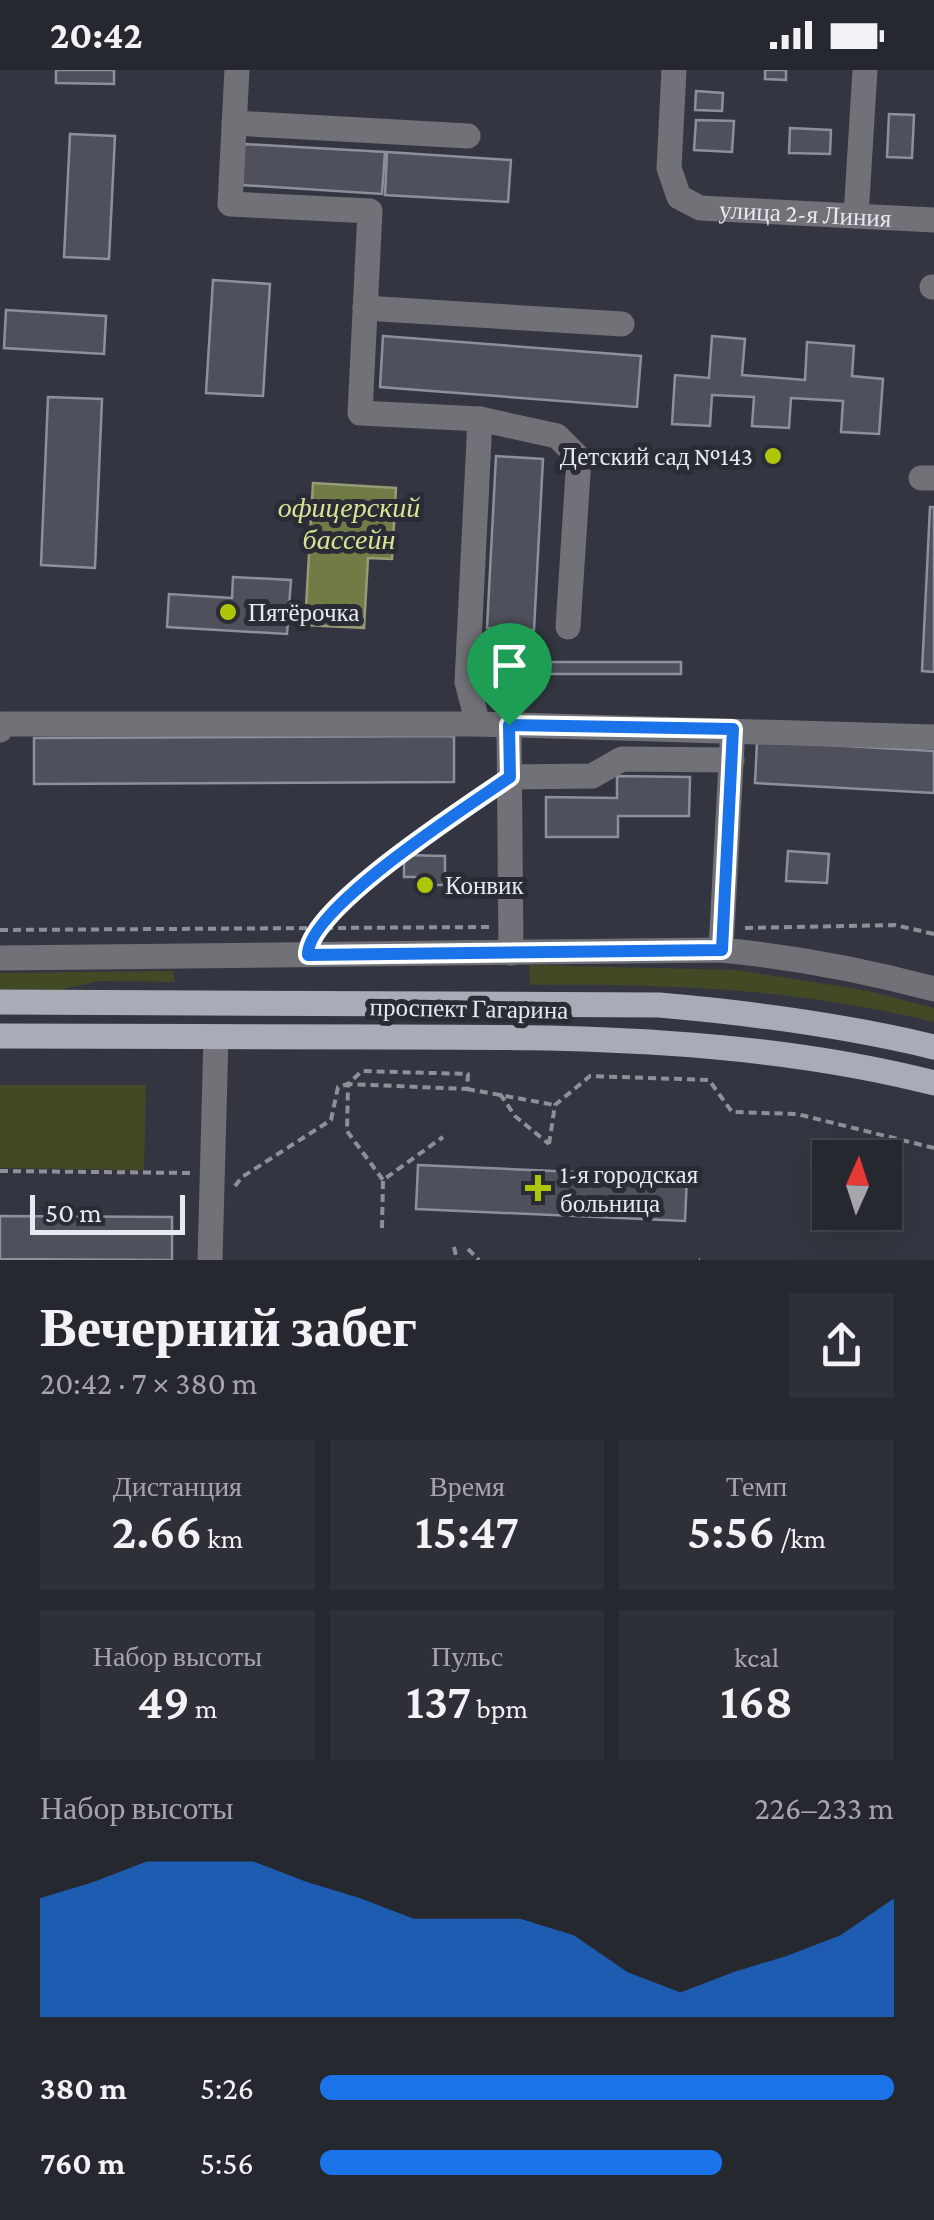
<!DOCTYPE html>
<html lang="ru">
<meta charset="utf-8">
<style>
:root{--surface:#262830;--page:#2e3038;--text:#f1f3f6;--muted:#a4a6ab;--line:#42444c;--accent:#1a73e8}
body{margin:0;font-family:"Crimson Pro",serif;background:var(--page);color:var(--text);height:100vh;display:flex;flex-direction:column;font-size:38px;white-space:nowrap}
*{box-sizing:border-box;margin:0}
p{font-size:32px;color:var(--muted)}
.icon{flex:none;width:55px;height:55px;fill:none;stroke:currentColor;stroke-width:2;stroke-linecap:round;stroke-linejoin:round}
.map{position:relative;height:1190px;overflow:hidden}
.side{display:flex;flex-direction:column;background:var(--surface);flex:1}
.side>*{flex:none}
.needle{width:65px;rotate:3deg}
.controls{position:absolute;left:812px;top:1070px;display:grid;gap:20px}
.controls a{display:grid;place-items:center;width:90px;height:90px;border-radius:0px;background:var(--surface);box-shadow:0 10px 40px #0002,0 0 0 2px var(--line);font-size:50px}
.scale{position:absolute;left:30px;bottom:25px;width:155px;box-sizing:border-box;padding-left:10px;border:5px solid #e7e9f0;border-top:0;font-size:28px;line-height:35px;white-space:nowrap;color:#e7e9f0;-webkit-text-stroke:8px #292c35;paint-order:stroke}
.pin{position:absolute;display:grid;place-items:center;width:85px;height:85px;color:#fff;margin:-102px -42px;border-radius:50% 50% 50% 0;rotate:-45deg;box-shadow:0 0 10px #0007}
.pin .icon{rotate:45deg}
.round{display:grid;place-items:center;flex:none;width:105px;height:105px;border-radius:0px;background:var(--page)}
.summary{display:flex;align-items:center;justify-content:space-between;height:170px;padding:0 40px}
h1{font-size:55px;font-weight:600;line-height:75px}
.figures{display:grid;grid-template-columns:repeat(3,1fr);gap:15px;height:170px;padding:10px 40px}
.figures div{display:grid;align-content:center;border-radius:0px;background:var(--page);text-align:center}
.figures b{font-size:50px;font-weight:600}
.figures small{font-size:28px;font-weight:400}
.figures p{font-size:28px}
.chart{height:280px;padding:20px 40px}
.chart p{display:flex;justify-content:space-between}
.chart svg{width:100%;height:180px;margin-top:10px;fill:var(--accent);opacity:.7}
ul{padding:0 40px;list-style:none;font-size:32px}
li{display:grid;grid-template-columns:160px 120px 1fr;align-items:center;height:75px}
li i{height:25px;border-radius:12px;background:var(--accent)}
.status{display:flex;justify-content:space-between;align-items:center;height:70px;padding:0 50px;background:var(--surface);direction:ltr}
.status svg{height:28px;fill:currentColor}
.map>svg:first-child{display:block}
.green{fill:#424925}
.water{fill:#707b45;stroke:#949c78;stroke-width:2.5}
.building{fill:#4e515c;stroke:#8c909c;stroke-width:2.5}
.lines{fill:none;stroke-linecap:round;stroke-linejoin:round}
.path{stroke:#8d9098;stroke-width:4;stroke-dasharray:8 5;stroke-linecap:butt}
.minor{stroke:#707277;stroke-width:25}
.major{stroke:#a8acb6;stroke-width:25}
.route-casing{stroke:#fff;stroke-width:20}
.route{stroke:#1a73e8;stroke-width:12}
.poi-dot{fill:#aec60a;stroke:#292c35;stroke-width:4}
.labels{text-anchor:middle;stroke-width:10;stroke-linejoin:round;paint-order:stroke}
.street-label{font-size:25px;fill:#e7e9f0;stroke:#292c35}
.poi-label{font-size:25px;fill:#e7e9f0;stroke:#292c35;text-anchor:start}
.water-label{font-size:28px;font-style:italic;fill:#d6e694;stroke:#292c35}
</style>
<div class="status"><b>20:42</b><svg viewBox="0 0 49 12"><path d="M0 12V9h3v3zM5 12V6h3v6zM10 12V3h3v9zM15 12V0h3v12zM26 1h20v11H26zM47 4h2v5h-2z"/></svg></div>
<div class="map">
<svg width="934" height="1190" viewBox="0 0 934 1190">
<rect width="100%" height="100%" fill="#333640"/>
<g class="green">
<path d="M529 895 738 900 869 921 934 938V952C800 919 667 913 530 915Z"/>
<path d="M173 901 175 912 99 911 60 920 0 919V903Z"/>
<path d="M0 1015H146L144 1100 0 1098Z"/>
</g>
<path class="water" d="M313 413 396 418 392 489 368 488 364 558 305 555Z"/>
<g class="building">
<path d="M56 0H114V14L56 13Z"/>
<path d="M765 0H786V10L765 9Z"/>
<path d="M696 21 723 23 722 41 695 40Z"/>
<path d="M889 44 914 45 912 88 887 87Z"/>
<path d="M696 50 734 51 732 82 694 80Z"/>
<path d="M790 58 831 60 830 84 789 83Z"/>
<path d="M70 64 115 66 109 189 64 187Z"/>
<path d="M244 74 385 82 382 124 242 115Z"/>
<path d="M387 82 511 90 508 132 385 125Z"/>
<path d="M213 210 270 214 263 326 206 323Z"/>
<path d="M6 240 106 246 104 284 4 278Z"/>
<path d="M383 266 641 286 637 337 380 317Z"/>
<path d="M712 266 745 269 742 305 805 310 807 272 854 276 852 306 883 309 879 364 841 362 843 331 791 328 789 358 752 356 754 327 712 325 710 356 672 354 675 305 709 308Z"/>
<path d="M48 327 102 329 95 498 41 495Z"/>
<path d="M496 386 543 389 534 560 487 558Z"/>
<path d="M930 437H934V602L922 601Z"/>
<path d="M233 507 291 510 287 564 167 557 169 524 232 528Z"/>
<rect x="500" y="592" width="181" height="12"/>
<path d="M454 666V712L34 714V668Z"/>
<path d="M757 671 934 681V723L755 713Z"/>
<path d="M617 706 690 707 689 746H618V767H546V727L617 728Z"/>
<path d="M788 781 829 784 827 813 786 811Z"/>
<path d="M404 785 445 786V815H425V807H404Z"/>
<path d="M418 1095 687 1107 685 1151 416 1139Z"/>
<path d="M0 1146 172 1147V1190L0 1189Z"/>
</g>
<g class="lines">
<g class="path">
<path d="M321 856 376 801 488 722"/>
<path d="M745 858 895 855 934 864"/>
<path d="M0 860 490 857"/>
<path d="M467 1019 555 1035"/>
<path d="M500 1024 515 1046 549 1074"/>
<path d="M549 1074 555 1035 590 1006 709 1010 732 1042 797 1044 934 1078"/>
<path d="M0 1101 190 1103"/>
<path d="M235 1116 242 1107 331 1050 338 1017 348 1014 362 1001 468 1004 467 1019 348 1014 347 1061 383 1110"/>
<path d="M382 1158 383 1110 443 1067"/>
<path d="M454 1177 457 1190"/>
<path d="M468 1179 479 1190"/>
<path d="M699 1190H700"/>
</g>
<g class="minor">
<path d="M237 0 230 134 370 141 360 343 480 349 467 612 478 654"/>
<path id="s1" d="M674 0 669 98 679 127 700 138 934 150"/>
<path d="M234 53 468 66"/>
<path d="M856 146 865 0"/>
<path d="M932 217H934"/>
<path d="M365 238 622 254"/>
<path d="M480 349 557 366 579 388 568 557"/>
<path d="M921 408H934"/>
<path d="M509 655 511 883"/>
<path d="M0 660 2 654H478L934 667"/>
<path d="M510 707 592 706 622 689 732 690"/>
<path d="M721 880 732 675"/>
<path d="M0 888 721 880C794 887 863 900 934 919"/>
<path d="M210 1190 216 967"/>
</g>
<g class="major">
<path d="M0 932 659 935C752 943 843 955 934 977"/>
<path d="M0 966C131 966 262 967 393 967 575 967 757 968 934 1013"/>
</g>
</g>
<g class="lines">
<defs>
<path id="route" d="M509 655 733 659 722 880 308 885C306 839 470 735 510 707Z"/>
</defs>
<use href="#route" class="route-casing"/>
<use href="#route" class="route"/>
</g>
<g class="poi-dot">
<circle cx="773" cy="386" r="10"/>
<circle cx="228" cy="542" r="10"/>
<circle cx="425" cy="815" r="10"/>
<path d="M533 1103h10v10h10v10h-10v10h-10v-10h-10v-10h10z"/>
</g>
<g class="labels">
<g class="street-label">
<text dy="9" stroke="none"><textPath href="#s1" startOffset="258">улица 2-я Линия</textPath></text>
<text transform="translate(469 938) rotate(1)" y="9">проспект Гагарина</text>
</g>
<g class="poi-label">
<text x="753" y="395" text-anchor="end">Детский сад №143</text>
<text x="248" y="551">Пятёрочка</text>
<text x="445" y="824">Конвик</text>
<text x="560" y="1113">1-я городская<tspan x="560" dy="29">больница</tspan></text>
</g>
<g class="water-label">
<text x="349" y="447">офицерский<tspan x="349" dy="32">бассейн</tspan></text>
</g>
</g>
</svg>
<div class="controls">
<a><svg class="needle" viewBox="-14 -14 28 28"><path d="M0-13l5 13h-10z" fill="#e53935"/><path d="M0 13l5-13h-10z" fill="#a4a6ab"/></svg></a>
</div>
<div class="scale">50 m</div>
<div class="pin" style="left:509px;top:655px;background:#1e9e55"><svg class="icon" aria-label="arrive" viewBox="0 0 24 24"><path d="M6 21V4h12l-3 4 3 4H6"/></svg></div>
</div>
<section class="side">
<div class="summary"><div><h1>Вечерний забег</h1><p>20:42 · 7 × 380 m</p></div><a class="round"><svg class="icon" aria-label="share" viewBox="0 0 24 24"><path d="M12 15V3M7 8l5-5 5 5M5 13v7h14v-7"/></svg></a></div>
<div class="figures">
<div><p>Дистанция</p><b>2.66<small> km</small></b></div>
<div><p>Время</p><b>15:47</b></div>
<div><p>Темп</p><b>5:56<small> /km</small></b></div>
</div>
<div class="figures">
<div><p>Набор высоты</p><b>49<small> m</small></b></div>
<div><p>Пульс</p><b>137<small> bpm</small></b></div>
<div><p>kcal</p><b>168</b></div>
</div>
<div class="chart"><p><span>Набор высоты</span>226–233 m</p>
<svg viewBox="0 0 160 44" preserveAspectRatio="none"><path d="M0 44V15L10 11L20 6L30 6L40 6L50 11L60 15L70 20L80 20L90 20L100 24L110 33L120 38L130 33L140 29L150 24L160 15V44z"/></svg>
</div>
<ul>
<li><b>380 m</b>5:26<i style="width:100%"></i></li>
<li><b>760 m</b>5:56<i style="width:70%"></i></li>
</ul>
</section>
